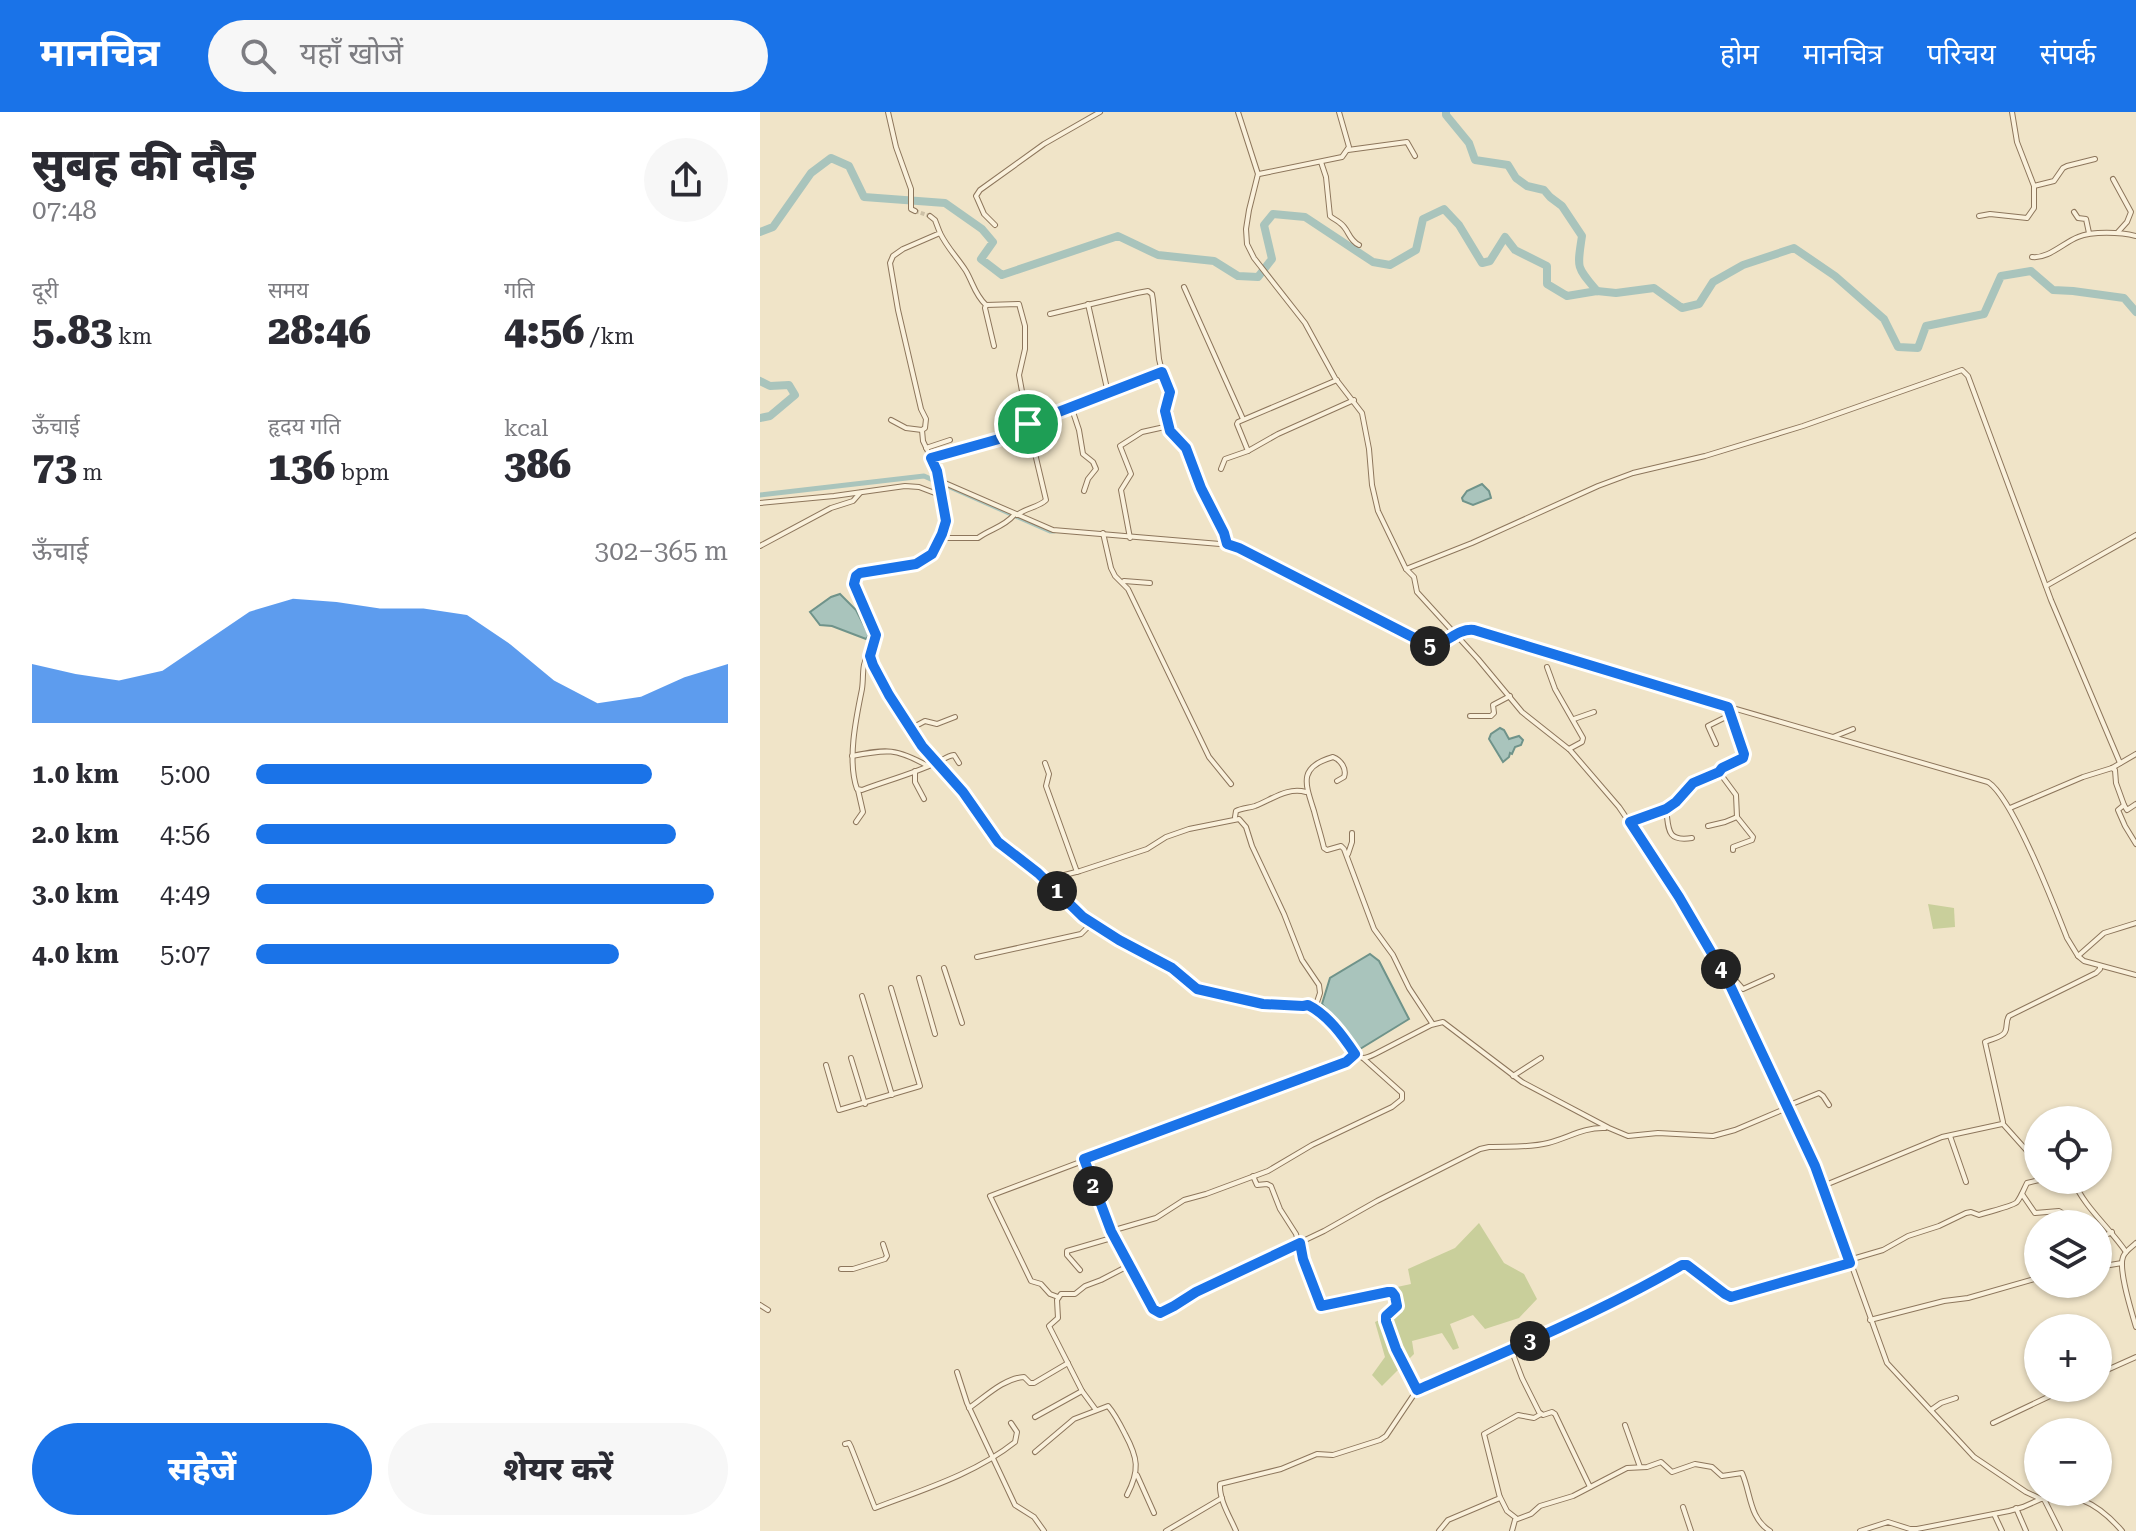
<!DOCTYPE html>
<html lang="hi">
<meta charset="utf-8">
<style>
:root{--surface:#fff;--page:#f7f7f7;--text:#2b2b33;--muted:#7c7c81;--accent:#1a73e8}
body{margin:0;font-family:"Roboto Serif","Noto Sans Devanagari",serif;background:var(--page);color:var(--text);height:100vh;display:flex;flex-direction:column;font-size:30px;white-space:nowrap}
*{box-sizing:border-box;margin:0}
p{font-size:26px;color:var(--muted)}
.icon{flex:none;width:44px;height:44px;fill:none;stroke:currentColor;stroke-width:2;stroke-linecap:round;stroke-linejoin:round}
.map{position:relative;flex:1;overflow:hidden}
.side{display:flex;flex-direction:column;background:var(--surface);width:760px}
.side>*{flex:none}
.tools{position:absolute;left:1264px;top:994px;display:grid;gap:16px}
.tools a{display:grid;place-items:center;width:88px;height:88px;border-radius:50%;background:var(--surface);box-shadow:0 2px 6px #0004;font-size:40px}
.pin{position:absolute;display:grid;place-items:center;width:68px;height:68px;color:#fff;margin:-34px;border:4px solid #fff;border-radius:50%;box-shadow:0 2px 8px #0007}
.km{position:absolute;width:40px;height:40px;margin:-20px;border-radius:50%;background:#222;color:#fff;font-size:22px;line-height:40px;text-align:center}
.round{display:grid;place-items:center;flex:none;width:84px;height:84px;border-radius:42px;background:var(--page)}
.headline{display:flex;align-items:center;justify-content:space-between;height:136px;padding:0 32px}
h1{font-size:44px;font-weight:800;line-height:60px}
.figures{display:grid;grid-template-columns:repeat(3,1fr);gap:12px;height:136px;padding:8px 32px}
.figures div{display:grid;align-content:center}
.figures b{font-size:40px;font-weight:800}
.figures small{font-size:22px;font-weight:400}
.figures p{font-size:22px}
.chart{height:224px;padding:16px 32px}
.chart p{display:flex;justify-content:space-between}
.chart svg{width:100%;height:144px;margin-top:8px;fill:var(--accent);opacity:.7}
.cta{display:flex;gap:16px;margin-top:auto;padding:16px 32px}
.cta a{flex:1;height:92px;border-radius:48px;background:var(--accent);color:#fff;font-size:32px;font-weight:800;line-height:92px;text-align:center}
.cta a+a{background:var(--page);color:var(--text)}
ul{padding:0 32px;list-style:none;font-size:26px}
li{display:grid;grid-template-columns:128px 96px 1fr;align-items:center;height:60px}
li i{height:20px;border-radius:10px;background:var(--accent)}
header{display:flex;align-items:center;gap:48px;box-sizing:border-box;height:112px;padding:0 40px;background:var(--accent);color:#fff}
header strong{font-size:38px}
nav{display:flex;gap:44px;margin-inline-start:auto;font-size:28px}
.search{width:560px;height:72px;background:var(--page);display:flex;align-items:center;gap:20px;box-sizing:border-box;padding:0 28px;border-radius:44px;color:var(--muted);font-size:30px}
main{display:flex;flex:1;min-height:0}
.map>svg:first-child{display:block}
.green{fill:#c9cf9b}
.water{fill:#a9c4bc;stroke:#6f938a;stroke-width:2}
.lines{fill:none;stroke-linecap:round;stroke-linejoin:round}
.canal{stroke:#a9c4bc;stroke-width:5}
.river{stroke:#a9c4bc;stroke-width:8}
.street-tunnel{stroke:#ccc0a6;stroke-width:4;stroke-dasharray:4 2;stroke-linecap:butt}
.street-casing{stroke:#8d765c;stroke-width:6}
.street{stroke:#faf1dc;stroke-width:4}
.route-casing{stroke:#fff;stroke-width:16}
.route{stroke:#1a73e8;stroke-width:10}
</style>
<header>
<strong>मानचित्र</strong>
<div class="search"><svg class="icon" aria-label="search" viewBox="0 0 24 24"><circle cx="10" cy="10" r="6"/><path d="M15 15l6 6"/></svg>यहाँ खोजें</div>
<nav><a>होम</a><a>मानचित्र</a><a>परिचय</a><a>संपर्क</a></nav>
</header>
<main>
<section class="side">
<div class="headline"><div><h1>सुबह की दौड़</h1><p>07:48</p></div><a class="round"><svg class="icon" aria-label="share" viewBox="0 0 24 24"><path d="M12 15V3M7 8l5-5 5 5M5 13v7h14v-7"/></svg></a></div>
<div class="figures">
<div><p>दूरी</p><b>5.83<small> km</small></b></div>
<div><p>समय</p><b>28:46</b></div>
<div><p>गति</p><b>4:56<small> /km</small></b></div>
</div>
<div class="figures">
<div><p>ऊँचाई</p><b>73<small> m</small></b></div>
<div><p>हृदय गति</p><b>136<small> bpm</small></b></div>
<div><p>kcal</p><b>386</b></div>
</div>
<div class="chart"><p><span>ऊँचाई</span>302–365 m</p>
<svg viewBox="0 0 160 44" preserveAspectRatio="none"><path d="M0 44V26L10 29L20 31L30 28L40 19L50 10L60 6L70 7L80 9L90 9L100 11L110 20L120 31L130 38L140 36L150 30L160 26V44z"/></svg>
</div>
<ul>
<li><b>1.0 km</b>5:00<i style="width:84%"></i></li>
<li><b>2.0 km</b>4:56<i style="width:89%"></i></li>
<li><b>3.0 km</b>4:49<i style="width:97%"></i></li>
<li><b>4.0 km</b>5:07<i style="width:77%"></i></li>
</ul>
<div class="cta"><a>सहेजें</a><a>शेयर करें</a></div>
</section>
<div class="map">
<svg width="1376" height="1419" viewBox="0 0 1376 1419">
<rect width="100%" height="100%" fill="#f0e4c8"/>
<g class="green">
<path d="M1168 792 1194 796 1195 815 1173 817Z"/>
<path d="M719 1111 744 1151 764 1162 777 1187 759 1206 725 1217 713 1203 690 1212 699 1236 693 1238 682 1221 652 1229 654 1242 622 1274 612 1263 625 1245 615 1210 640 1199 637 1175 651 1172 648 1157 695 1136Z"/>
</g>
<g class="water">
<path d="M722 372 729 379 731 386 713 393 703 389 702 386 707 379Z"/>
<path d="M80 482 96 498 109 523 106 527 72 514 60 513 50 500 71 485Z"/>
<path d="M740 616 744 618 749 627 759 624 763 628 761 633 755 635 752 642 750 641 749 645 743 650 729 627 731 622Z"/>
<path d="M610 842 619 849 649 907 600 937 562 892 570 866Z"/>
</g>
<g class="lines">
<g class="canal">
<path d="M190 375 290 419H294"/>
<path d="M0 383 164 364 180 371"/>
<path d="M715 518 752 527"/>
</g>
<g class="river">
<path d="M686 0V3L709 31 715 48 748 53 756 66 767 74 784 78 790 85 802 94 822 124C817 157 816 154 837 179"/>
<path d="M0 120 13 115 51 61 71 46 89 54 104 85 185 91 222 117 233 130 221 147 242 163 358 124 398 143 454 149 478 164 498 165 512 147 504 113 513 102 545 105 613 150 630 153 656 138 663 107 684 97 699 113 722 151 730 149 745 125 755 138 787 154V172L807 184 837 179 856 181 894 176 922 196 939 192 953 170 983 153 1034 136 1075 164 1124 207 1138 235 1158 236 1166 214 1224 202 1241 164 1271 159 1293 178 1313 179 1364 186 1376 200"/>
<path d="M0 269 10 274 29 273 35 283 10 304 0 306"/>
</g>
<path class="street-tunnel" d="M155 99 170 104"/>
<defs>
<g id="street">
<path d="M128 0 136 35 151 77V97L155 99"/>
<path d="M478 0 498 62 489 98 486 117 487 132 494 146 545 211 575 266 602 301 609 337 612 373 618 399 646 457 654 465 657 480 718 547 762 600 810 638 859 695 906 764 957 850 1063 1074 1127 1251 1214 1345 1266 1380 1281 1387 1322 1388C1337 1394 1351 1406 1362 1419"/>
<path d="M1252 0 1257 30 1274 74 1294 69 1303 56 1307 54 1335 47"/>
<path d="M588 38 647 30 655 44"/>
<path d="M561 50 566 65 570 104C573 107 577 108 580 111 589 117 588 128 599 133"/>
<path d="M499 62 582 45 589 35 579 0"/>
<path d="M1353 67 1371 100 1367 110 1358 120"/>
<path d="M1314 100 1318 106 1326 107 1329 121"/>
<path d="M170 104 175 108 180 121 143 137 133 144 130 151 138 198 161 297 166 307 165 316 162 318 163 329 177 359 185 401 186 409 182 422 172 442 162 449 100 461 96 464 94 472 116 523 110 544 113 553 129 583 162 634 203 680 238 730 278 761 323 805 359 828 412 856 437 877 503 892 543 894 548 893C565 901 596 946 603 946 606 946 613 943 615 942L671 913 683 910 762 970 849 1016 868 1024 898 1021 953 1024 975 1018 1027 996"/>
<path d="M1219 104 1230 102 1267 106 1274 96V74"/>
<path d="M235 113 224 102 217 86 216 84 220 78 284 32 340 0"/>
<path d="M180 121C188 137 197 145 206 159 213 171 215 183 226 193L225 196 234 234"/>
<path d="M1272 145C1288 147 1303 131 1318 125 1332 119 1361 120 1376 124"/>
<path d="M424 175 483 307"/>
<path d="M328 192 348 281"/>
<path d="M226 193 259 192 265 214V237L259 263 268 312 286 388C279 395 266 396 257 403"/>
<path d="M290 202 377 181 388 179 392 182 393 188 399 247 404 268 410 280 405 299 410 319 426 336 441 376 464 421 467 431"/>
<path d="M311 294 319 318 323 342 333 350 336 357 328 367 324 379"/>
<path d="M131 308 146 316 162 318"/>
<path d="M166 336 190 328"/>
<path d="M488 339 477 312 478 310 577 268"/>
<path d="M172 346 239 327 270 311 402 260"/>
<path d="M461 357 465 347 488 339 518 322 594 288"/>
<path d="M178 368 293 418 472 433 670 534C686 533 696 516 714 518L914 579 1228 670C1253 686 1294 793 1307 826L1318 844 1324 849 1376 863"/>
<path d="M0 391 74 384 145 374 159 375 180 383"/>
<path d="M343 421 351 456 355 464 368 477 449 645 471 672"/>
<path d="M180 426H218C230 417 244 415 254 403"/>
<path d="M370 426 361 378 371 362 360 334 382 320 409 314"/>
<path d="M0 434 71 396 93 389 100 381"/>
<path d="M646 457 712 431 838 374 873 361 945 344 1043 314 1202 258 1208 264 1291 488 1360 651"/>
<path d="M364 469 390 471"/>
<path d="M1286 474 1376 423"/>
<path d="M109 541C101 552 104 564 102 577 96 606 87 649 97 677L102 678C126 669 152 662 176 651 183 648 187 644 194 643L199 651"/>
<path d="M787 555 795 577 823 626 822 630 809 637"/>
<path d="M710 604H731L734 601 733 593 750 584"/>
<path d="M814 607 834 600"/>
<path d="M150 617 165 609 177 612 195 605"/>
<path d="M1073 625 1093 617"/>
<path d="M956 632 948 614 970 603"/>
<path d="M92 644C127 637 136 636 168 654"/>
<path d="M285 651 289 662 286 674 317 760"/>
<path d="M1352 656 1355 658 1356 671 1364 693 1358 698 1365 714 1376 732"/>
<path d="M155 659V670L164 687"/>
<path d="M959 660 976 683 977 705 993 725 992 728 973 735V738"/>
<path d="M577 669 584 665C587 657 581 648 573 645 538 655 545 671 554 699 557 711 561 723 564 736L567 738 581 734 584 737 614 817 633 843 649 876 672 911"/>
<path d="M1364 693 1367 698 1376 692"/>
<path d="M1250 696 1323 665 1352 656 1376 642"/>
<path d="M906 697C909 717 906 730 932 726"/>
<path d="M475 705 476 699C482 696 489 696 495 694 513 687 527 675 546 680"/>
<path d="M96 710 103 700 98 678"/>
<path d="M870 710 906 697 916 690 933 671 959 660 962 656 983 646 984 642 968 595"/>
<path d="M948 714 965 710 977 705"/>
<path d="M588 742 592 730V721"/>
<path d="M287 770 289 767 320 759 387 737 406 725 429 717 479 707 486 715 492 734 524 802 542 848 559 873 560 881 555 896"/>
<path d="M1318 844 1344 821 1376 811"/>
<path d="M217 845 321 822 332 811"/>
<path d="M184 856 202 911"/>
<path d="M159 866 175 922"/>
<path d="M968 869H976L983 877 1012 864"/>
<path d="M102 884 132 983"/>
<path d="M91 946 105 992"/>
<path d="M66 953 79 998 160 974 131 876"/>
<path d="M753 964 781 946"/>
<path d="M1027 994 1059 981 1063 984 1069 993"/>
<path d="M1243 1012 1268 1040"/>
<path d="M1190 1024 1206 1070"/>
<path d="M324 1047C333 1074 379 1193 400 1201L414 1194 436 1180 564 1119 617 1089 720 1037 729 1035C748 1034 769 1036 788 1031 808 1026 824 1015 845 1016"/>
<path d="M493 1064 497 1073 507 1072 511 1074 520 1097 536 1122 543 1147 561 1194 628 1180H632L635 1184 637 1194 626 1204V1209L636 1237 657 1278"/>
<path d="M1313 1068C1324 1095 1350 1116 1366 1140"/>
<path d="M1063 1074 1182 1025 1242 1012 1243 1010 1225 930C1230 927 1242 926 1245 920 1248 915 1245 910 1249 904L1336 861 1340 857V854"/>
<path d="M1262 1082 1275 1101 1299 1099 1304 1102 1306 1112"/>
<path d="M351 1119 396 1106 424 1088 446 1082 508 1059 552 1033 632 995 642 987V981L603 946"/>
<path d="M1338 1127 1352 1120"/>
<path d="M1376 1131C1372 1135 1365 1139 1363 1145 1358 1158 1372 1201 1376 1215"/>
<path d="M1089 1148 1123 1138 1148 1124 1179 1114 1206 1101 1211 1100 1219 1103C1227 1100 1254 1094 1257 1090 1261 1085 1264 1077 1267 1071L1279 1068"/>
<path d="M1338 1155 1362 1151"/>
<path d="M81 1157H93L125 1147 127 1144 123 1132"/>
<path d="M320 1158 307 1143V1139L355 1125"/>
<path d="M298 1185 290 1182 281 1172 271 1169 230 1084 586 950 595 942"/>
<path d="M0 1193 8 1198"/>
<path d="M1110 1208 1184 1189 1208 1186 1278 1166"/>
<path d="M751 1237 762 1266 779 1300 783 1303 792 1300 795 1302 830 1375"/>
<path d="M197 1260 207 1291 255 1393 274 1405 284 1419"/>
<path d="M1338 1262 1376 1245"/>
<path d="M209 1296C225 1285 244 1266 264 1265L270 1271H274L308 1251"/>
<path d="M336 1298 322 1279 289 1214 298 1206 297 1188 301 1182H315L325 1174 341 1168 368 1154"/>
<path d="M1171 1298 1181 1291 1196 1286"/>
<path d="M275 1305 322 1279"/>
<path d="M1233 1311 1307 1276"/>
<path d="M865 1313 880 1355"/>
<path d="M85 1332 89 1331 91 1335 115 1396C162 1378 215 1362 255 1330L257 1320 251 1311"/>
<path d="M275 1340 314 1307 348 1294C355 1302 360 1312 365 1322 378 1346 380 1358 367 1383"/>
<path d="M377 1363 394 1401"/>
<path d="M740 1385 747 1399 756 1406"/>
<path d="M1284 1387 1300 1419"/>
<path d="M923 1395 931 1419"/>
<path d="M1256 1396 1266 1419"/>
<path d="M1234 1402 1242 1419"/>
<path d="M406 1419 462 1386"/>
<path d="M476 1419C470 1405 459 1388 460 1372L521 1357 557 1342 573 1343 620 1328 626 1324 657 1278 749 1238 901 1166 922 1153H927L965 1182 971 1185 1090 1151"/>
<path d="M679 1419 688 1408 740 1386 724 1322 758 1303 774 1306 781 1302"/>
<path d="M752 1419 755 1408 771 1402 780 1394 813 1384 867 1356 887 1355 901 1350 912 1360 935 1352 952 1355 962 1364 982 1361C991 1381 989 1406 1010 1419"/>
<path d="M1100 1419 1128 1410 1150 1417H1157L1249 1399 1263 1395 1281 1387"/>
</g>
</defs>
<use href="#street" class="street-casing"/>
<use href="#street" class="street"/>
</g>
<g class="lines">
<defs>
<path id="route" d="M402 260 410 280 405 299 410 319 426 336 441 376 464 421 467 432 479 436 670 534C687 533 696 516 714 518L968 595 984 642 983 646 962 656 959 660 933 671 916 690 906 697 870 710 919 785 968 869 1055 1054 1090 1151 971 1185 965 1182 927 1153H922C839 1201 746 1240 657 1278L636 1237 626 1209V1204L637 1194 635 1184 632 1180H628L561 1194 543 1147 540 1131 436 1180 414 1194 400 1201 393 1197 351 1119 324 1047 586 950 595 942C583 924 568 903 548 893L543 894 503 892 437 877 412 856 359 828 323 805 278 761 238 730 203 680 162 634 129 583 113 553 110 544 116 523 94 472 96 464 100 461 156 452 172 442 182 422 186 409 177 359 171 346 239 327 270 311Z"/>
</defs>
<use href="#route" class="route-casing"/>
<use href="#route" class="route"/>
</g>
</svg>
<div class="tools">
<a><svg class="icon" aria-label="locate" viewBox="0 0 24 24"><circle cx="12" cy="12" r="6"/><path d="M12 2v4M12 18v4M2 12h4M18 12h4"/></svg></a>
<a><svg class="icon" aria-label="layers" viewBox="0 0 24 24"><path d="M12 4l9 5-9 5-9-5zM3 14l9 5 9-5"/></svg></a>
<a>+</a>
<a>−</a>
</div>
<div class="pin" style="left:268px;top:312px;background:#1e9e55"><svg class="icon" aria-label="arrive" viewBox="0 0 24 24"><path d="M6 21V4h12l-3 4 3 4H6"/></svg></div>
<b class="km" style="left:297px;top:779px">1</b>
<b class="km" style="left:333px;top:1074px">2</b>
<b class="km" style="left:770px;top:1229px">3</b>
<b class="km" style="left:961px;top:857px">4</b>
<b class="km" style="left:670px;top:534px">5</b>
</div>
</main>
